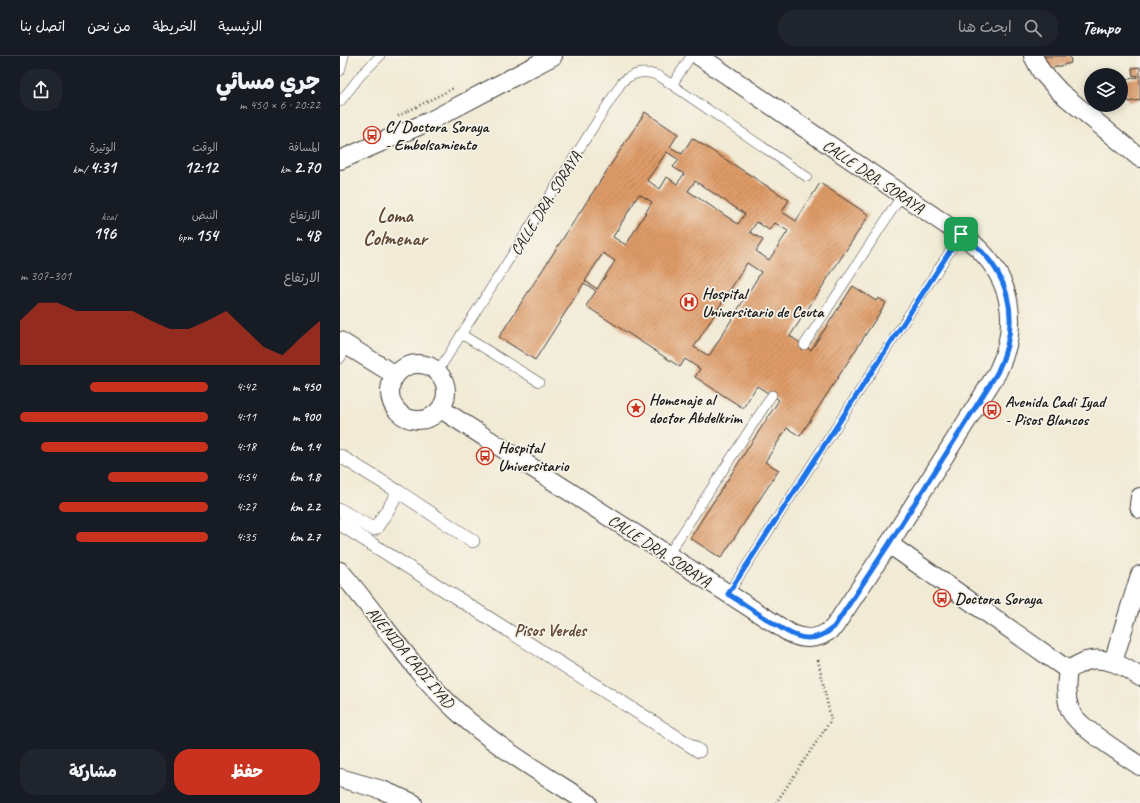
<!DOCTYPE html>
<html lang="ar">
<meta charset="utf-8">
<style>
:root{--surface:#171b24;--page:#20242c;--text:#f1f3f6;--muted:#9ea1a6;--line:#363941;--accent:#c8321e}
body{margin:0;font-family:Caveat,"Playpen Sans Arabic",sans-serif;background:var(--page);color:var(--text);direction:rtl;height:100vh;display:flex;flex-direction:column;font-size:15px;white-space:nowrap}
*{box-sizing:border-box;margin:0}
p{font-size:13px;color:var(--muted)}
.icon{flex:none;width:22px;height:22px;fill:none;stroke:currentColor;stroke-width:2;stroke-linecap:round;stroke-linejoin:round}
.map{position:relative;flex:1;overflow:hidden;direction:ltr}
.drawer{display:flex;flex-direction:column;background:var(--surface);width:340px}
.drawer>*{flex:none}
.tools{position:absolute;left:744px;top:12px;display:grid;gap:8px}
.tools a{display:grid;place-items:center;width:44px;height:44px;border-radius:50%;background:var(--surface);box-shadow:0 2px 10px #0003;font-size:20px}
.pin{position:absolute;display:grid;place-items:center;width:34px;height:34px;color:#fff;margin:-17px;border-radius:8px;box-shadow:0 2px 6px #0006}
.round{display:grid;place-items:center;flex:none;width:42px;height:42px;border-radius:16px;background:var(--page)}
.headline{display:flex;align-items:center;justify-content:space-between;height:68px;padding:0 20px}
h1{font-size:22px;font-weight:800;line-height:30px}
.figures{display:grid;grid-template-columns:repeat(3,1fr);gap:6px;height:68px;padding:4px 20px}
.figures div{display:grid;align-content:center}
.figures b{font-size:17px;font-weight:800}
.figures small{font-size:11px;font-weight:400}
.figures p{font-size:11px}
.chart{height:112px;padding:8px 20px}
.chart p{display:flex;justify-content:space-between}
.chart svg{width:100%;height:72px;margin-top:4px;fill:var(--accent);opacity:.7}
.button{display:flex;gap:8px;margin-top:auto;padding:8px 20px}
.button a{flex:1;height:46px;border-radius:16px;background:var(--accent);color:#fff;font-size:16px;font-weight:800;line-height:46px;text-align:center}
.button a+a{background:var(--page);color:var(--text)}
ul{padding:0 20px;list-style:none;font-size:13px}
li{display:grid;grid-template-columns:64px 48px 1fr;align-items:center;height:30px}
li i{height:10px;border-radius:5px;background:var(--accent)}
header{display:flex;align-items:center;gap:24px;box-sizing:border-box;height:56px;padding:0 20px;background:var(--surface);border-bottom:1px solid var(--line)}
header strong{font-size:19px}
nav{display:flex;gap:22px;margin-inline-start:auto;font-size:14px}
.search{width:280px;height:36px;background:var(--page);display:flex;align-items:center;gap:10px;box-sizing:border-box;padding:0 14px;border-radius:16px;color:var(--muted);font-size:15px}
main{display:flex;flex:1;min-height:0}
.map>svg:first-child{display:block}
.building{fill:url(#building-hatch);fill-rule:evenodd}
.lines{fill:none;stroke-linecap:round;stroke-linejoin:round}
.service-casing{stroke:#3c3b38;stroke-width:10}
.pedestrian-casing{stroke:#3c3b38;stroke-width:14}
.minor-casing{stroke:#3c3b38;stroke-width:20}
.path{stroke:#3c3b38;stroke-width:2.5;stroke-dasharray:1 3;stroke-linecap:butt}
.service{stroke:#fff;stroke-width:9}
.pedestrian{stroke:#fff;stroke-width:13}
.minor{stroke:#fff;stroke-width:18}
.route-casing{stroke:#fff;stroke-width:8}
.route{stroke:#1a73e8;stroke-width:5}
.labels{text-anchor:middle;stroke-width:3.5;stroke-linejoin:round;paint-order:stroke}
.poi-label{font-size:16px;font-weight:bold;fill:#1c1c1c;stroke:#f7f3e8;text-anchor:start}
.street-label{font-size:16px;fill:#1c1c1c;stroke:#f7f3e8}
.neighbourhood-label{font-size:17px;font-weight:bold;fill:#604836;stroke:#f7f3e8}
.district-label{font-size:20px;font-weight:bold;fill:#604836;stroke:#f7f3e8}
</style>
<header>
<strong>Tempo</strong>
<div class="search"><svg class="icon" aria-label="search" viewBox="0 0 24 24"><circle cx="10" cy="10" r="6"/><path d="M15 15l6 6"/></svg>ابحث هنا</div>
<nav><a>الرئيسية</a><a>الخريطة</a><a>من نحن</a><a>اتصل بنا</a></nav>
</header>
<main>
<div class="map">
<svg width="800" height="747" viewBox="0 0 800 747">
<defs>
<pattern id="building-hatch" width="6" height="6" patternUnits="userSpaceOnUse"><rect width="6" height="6" fill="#df9b67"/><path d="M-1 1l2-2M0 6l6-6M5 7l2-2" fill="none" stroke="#b47e54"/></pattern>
</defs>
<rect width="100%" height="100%" fill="#f7f3e8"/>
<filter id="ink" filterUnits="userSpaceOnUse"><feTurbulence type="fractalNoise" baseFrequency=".025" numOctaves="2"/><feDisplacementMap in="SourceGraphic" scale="8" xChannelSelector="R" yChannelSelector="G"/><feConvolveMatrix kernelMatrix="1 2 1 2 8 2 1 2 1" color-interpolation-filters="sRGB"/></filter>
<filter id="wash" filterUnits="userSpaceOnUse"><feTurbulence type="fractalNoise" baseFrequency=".012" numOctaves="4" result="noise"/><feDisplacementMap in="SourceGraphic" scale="16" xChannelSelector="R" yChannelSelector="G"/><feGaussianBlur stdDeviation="0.9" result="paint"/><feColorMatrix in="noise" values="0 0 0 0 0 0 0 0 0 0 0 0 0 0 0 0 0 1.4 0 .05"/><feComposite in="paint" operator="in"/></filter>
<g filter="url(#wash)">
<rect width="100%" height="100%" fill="#f1ead5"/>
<g id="blocks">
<g class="building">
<path d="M698 0H730L731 7 702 15Z"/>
<path d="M800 11V44L789 46 785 33V24L798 21 797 19 793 20 792 12Z"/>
<path d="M305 56 338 78 330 91 342 98 352 82 449 144 442 156 456 165 480 127 529 159 450 280 471 294 513 230 536 245 538 242 546 247 460 380 447 372 425 406 439 414 381 502 350 482 439 344 417 330 403 352 355 321 360 313 345 303 340 311 246 250 256 235 244 227 195 304 159 281ZM327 96 339 104 333 111 344 118 337 128 327 121 320 133 307 124ZM355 125 405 158 398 168 348 135ZM299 138 312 146 286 189 273 181ZM417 166 429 174 435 167 448 175 429 204 416 195 423 184 410 176ZM263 197 275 205 257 233 245 225ZM407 207 421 216 369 300 354 291Z"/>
</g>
</g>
</g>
<g filter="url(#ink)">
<use href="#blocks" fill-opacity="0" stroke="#3c3b38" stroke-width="1"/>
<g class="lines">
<defs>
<g id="service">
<path d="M0 15 4 0"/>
<path d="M332 29 351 0"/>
<path d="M0 46 21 19 40 0"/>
<path d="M121 278 199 326"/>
<path d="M464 289 562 139"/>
<path d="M0 303 8 290"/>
<path d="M98 315 282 26C293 16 305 14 319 20L467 121"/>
<path d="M328 499 432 339"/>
<path d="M388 538 621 178"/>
</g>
<g id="pedestrian">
<path d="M0 400 59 436 133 485"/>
<path d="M0 454 33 473 36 472 59 436"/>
<path d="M0 468 359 695"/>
</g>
<g id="minor">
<path d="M693 0 701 15 720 36 800 102"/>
<path d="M0 104 90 65 213 0"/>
<path d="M0 285 55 319"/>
<circle cx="78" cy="336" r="28"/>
<path d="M101 353 451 578C467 585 481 583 494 571L549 488 657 317C681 267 672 220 630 185L359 0"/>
<path d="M800 441 799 449 800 453"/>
<path d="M549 488 728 614"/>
<path d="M0 515C40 561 72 614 117 655 156 691 203 718 248 747"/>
<path d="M773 606 800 519"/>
<path d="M728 614C726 628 725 640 730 654 736 670 784 699 800 710"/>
<path d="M728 614C734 611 740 607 746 605 765 599 785 611 800 621"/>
<path d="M0 722 42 734 73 747"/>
</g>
</defs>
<use href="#service" class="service-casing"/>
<use href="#pedestrian" class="pedestrian-casing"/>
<use href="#minor" class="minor-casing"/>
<g class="path">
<path d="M58 60 114 32"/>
<path d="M436 747 491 664 478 604"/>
</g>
<use href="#service" class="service"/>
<use href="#pedestrian" class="pedestrian"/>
<use href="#minor" class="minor"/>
</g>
</g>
<g class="lines" filter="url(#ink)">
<defs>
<path id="route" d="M621 178C670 212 683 263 657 317L549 488 494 571C469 593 450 578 427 563 414 555 401 546 388 538Z"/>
</defs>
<use href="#route" class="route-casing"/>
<use href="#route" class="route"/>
</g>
<defs>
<symbol id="bus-ring" viewBox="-11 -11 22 22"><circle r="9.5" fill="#f7f3e8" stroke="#c8321e" stroke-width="1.5"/><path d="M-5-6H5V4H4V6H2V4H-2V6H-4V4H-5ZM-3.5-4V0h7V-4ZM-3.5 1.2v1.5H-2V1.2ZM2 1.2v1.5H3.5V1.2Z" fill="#c8321e"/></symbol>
<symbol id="hospital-ring" viewBox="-11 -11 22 22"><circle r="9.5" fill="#f7f3e8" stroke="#c8321e" stroke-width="1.5"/><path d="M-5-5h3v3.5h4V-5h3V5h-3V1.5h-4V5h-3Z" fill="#c8321e"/></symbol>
<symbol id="sight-ring" viewBox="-11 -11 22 22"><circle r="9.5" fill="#f7f3e8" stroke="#c8321e" stroke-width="1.5"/><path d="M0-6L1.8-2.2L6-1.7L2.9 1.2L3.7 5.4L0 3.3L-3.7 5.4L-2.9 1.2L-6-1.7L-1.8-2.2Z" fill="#c8321e"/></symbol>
</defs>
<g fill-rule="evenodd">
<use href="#bus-ring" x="22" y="69" width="20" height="20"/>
<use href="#hospital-ring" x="339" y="236" width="20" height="20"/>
<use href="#sight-ring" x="286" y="342" width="20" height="20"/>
<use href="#bus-ring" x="642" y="344" width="20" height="20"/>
<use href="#bus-ring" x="135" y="390" width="20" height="20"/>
<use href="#bus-ring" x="592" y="532" width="20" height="20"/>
</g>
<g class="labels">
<g class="poi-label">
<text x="45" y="76">C/ Doctora Soraya<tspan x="45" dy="18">- Embolsamiento</tspan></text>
<text x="362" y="243">Hospital<tspan x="362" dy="18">Universitario de Ceuta</tspan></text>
<text x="309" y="349">Homenaje al<tspan x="309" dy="18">doctor Abdelkrim</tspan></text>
<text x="665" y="351">Avenida Cadi Iyad<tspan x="665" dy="18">- Pisos Blancos</tspan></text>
<text x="158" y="397">Hospital<tspan x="158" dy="18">Universitario</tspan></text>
<text x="615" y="548">Doctora Soraya</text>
</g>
<g class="street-label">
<text transform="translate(534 120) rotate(34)" y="6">CALLE DRA. SORAYA</text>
<text transform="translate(205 147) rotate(-58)" y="6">CALLE DRA. SORAYA</text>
<text transform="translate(320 494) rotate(33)" y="6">CALLE DRA. SORAYA</text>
<text transform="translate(71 601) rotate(50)" y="6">AVENIDA CADI IYAD</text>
</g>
<g class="neighbourhood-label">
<text x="210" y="580">Pisos Verdes</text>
</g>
<g class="district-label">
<text x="55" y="166">Loma<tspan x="55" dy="23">Colmenar</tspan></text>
</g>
</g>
</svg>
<div class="tools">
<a><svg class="icon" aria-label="layers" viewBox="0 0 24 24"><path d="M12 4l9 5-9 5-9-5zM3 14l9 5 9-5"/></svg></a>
</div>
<div class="pin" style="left:621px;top:178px;background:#1e9e55"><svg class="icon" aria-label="arrive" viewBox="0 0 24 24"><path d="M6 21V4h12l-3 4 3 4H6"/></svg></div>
</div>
<section class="drawer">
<div class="headline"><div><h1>جري مسائي</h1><p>20:22 · 6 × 450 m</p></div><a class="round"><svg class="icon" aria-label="share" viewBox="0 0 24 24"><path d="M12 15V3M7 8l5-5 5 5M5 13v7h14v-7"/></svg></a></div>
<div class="figures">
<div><p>المسافة</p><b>2.70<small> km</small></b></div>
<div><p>الوقت</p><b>12:12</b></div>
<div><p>الوتيرة</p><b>4:31<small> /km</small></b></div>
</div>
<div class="figures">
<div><p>الارتفاع</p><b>48<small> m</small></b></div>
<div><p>النبض</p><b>154<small> bpm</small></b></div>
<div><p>kcal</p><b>196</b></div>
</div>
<div class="chart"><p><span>الارتفاع</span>301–307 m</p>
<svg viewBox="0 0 160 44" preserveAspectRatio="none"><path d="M0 44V17L10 6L20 6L30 11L40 11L50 11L60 11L70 17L80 22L90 22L100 17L110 11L120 22L130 33L140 38L150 27L160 17V44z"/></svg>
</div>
<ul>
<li><b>450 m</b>4:42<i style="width:63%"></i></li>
<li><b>900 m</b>4:11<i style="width:100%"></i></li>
<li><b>1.4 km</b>4:18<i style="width:89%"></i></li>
<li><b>1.8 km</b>4:54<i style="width:53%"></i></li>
<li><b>2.2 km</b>4:27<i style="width:79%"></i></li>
<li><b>2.7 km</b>4:35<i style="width:70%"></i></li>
</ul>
<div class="button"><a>حفظ</a><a>مشاركة</a></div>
</section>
</main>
